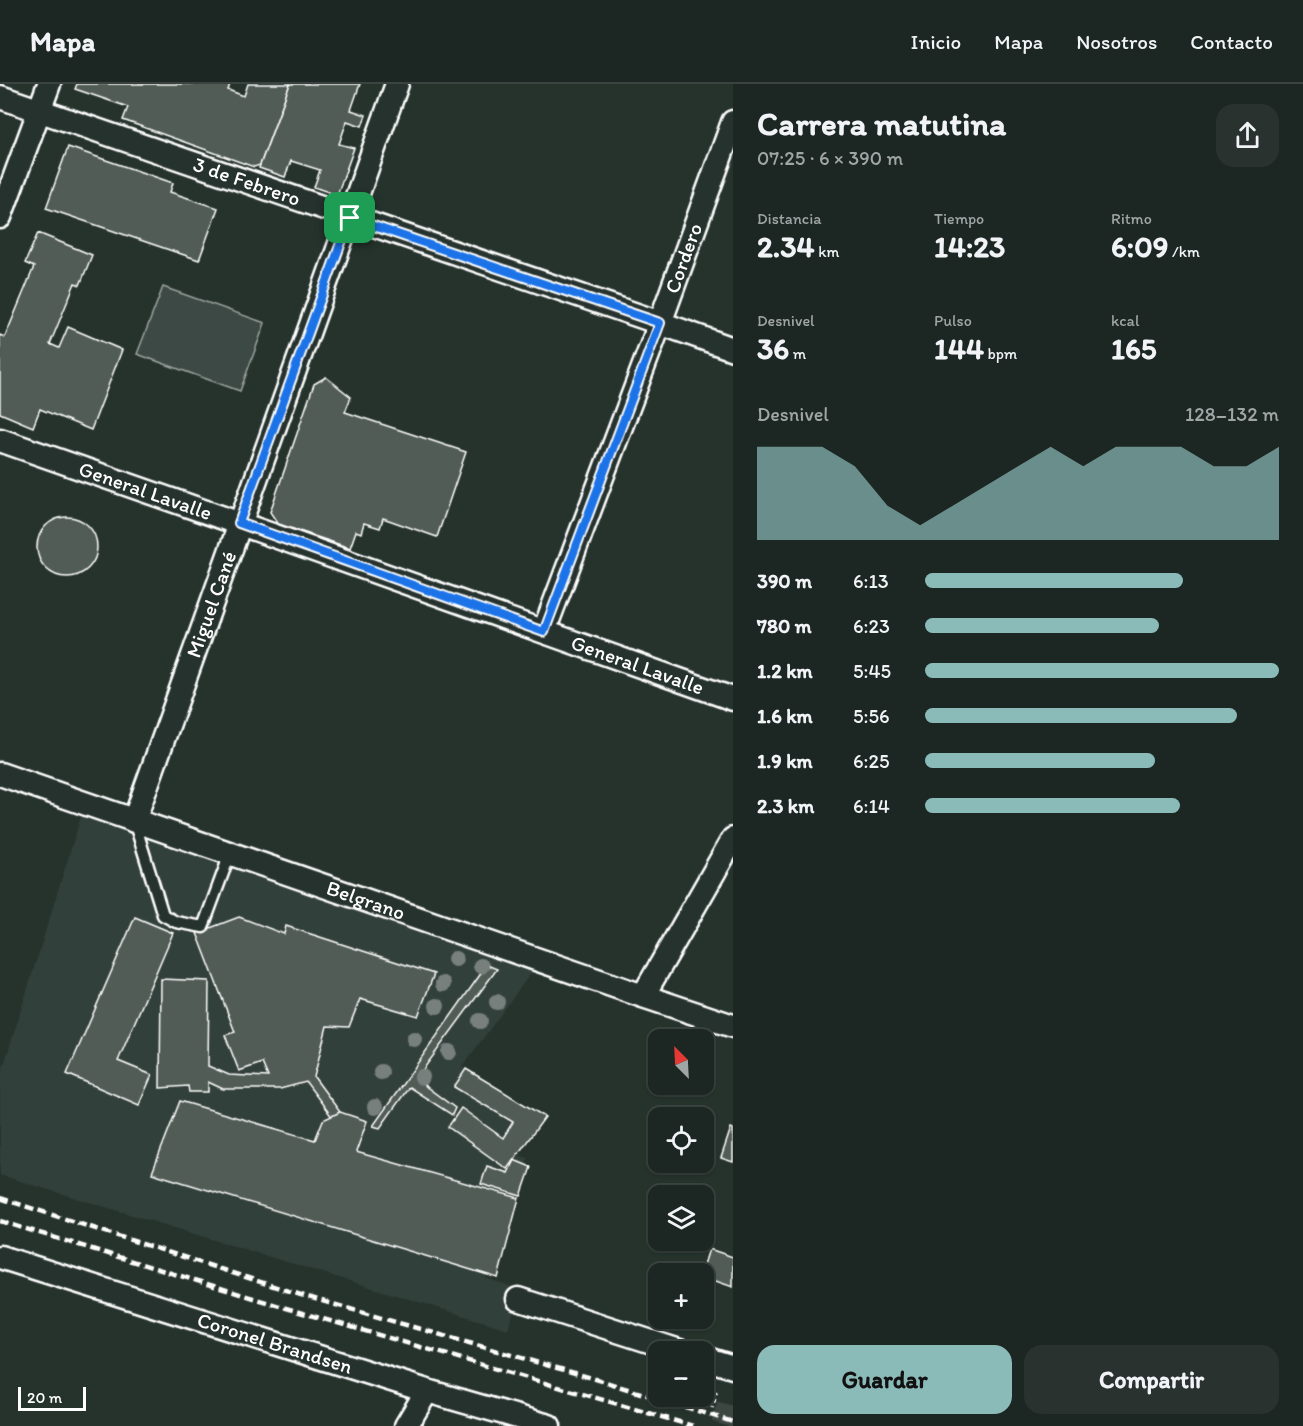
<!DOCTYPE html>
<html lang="es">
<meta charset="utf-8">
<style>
:root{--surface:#1c2622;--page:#29322f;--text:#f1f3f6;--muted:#a0a5a5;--line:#3a4340;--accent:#8bbbb9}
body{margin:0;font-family:Itim,sans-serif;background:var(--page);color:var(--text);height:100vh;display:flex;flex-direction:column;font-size:22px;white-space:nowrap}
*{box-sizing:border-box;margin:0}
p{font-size:20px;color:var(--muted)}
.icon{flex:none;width:33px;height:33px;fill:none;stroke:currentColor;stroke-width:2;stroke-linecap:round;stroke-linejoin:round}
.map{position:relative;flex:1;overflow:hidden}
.details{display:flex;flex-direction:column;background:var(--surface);width:570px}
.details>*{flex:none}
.needle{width:39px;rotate:336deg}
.buttons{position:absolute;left:648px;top:945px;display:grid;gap:12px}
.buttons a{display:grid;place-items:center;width:66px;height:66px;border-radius:12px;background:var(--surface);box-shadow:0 2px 4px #0004,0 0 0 2px var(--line);font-size:30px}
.scale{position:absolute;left:18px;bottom:15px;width:68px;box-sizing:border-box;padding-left:6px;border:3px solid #fff;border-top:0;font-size:16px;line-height:21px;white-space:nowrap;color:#fff;-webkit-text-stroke:4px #26332d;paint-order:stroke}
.pin{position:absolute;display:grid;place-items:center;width:51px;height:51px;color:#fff;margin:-26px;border-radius:12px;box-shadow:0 3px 9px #0006}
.round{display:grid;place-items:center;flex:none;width:63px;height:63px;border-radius:18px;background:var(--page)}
.overview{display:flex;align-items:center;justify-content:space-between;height:102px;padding:0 24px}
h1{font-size:33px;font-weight:700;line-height:45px}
.metrics{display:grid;grid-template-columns:repeat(3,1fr);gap:9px;height:102px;padding:6px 24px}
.metrics div{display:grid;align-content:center}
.metrics b{font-size:30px;font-weight:700}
.metrics small{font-size:16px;font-weight:400}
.metrics p{font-size:16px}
.chart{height:168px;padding:12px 24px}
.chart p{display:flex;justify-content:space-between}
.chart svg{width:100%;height:108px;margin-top:6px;fill:var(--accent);opacity:.7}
.cta{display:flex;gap:12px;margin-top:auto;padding:12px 24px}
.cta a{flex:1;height:69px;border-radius:18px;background:var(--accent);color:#111;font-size:24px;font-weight:700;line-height:69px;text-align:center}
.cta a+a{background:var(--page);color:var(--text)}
ul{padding:0 24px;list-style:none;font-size:20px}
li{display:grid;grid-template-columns:96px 72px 1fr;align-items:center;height:45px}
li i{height:15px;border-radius:8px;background:var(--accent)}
header{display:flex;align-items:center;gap:36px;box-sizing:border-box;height:84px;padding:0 30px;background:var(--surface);border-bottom:2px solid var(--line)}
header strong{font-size:28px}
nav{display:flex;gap:33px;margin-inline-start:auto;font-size:21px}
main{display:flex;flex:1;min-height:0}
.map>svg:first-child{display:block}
.built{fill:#333f3a}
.green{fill:#3e4944;stroke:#9ea4a2;stroke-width:1.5}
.building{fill:#515c57;stroke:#fff;stroke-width:1.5}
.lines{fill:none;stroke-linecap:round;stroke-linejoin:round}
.secondary-tunnel{stroke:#3c4742;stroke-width:32;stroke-dasharray:32 16;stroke-linecap:butt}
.lane-casing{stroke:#fff;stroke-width:15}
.street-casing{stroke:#fff;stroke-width:27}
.path{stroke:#fff;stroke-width:4;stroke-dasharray:4.5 4.5;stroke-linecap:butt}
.lane{stroke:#26332d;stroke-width:10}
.street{stroke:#26332d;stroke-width:22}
.rail{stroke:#fff;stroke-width:4.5;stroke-dasharray:9 4.5;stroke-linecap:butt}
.tree{fill:#78807d}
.route-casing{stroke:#fff;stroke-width:12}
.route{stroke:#1a73e8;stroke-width:8}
.labels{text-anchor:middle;stroke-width:4.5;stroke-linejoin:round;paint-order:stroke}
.street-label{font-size:21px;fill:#fff;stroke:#26332d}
</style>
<header>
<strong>Mapa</strong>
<nav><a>Inicio</a><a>Mapa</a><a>Nosotros</a><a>Contacto</a></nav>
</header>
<main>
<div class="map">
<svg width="733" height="1342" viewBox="0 0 733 1342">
<rect width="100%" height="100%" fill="#26332d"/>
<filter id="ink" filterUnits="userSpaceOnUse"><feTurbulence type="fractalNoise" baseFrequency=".0167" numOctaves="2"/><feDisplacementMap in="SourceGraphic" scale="12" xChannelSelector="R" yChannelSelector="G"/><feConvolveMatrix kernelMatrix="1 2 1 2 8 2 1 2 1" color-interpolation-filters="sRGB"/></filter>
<g filter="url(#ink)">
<path class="built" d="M82 729 536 882 462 983 536 1028 509 1069 528 1074 486 1194 521 1206 508 1245 0 1091V994Z"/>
<path class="green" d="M163 203 265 239 240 307 137 270Z"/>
<g class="building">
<path d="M77 0H230L228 6 244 12 248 0H290L260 81 254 83 123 36 128 23 75 5Z"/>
<path d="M290 0H360L351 26 366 31 362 42 347 37 339 60 354 64 337 111 314 103 320 86 291 77 285 93 259 84Z"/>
<path d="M68 63 173 99 170 108 218 124 199 176 46 124Z"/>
<path d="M38 149 92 171 80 201 75 199 50 260 59 264 68 243 122 266 91 346 40 325 33 343 0 329V251L5 253 34 183 25 179Z"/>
<path d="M326 293 351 313 345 328 466 368 437 453 383 434 380 444 364 439 361 449 356 447 350 464 278 440 270 428 314 300Z"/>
<circle cx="67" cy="463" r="30"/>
<path d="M135 833 173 849 118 977 152 991 139 1021 67 990Z"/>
<path d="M239 833 284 850 286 842 434 890 418 932 360 915 349 943 327 942 314 993 340 1028 332 1033 306 998 280 1005H223L208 998V1008H189L188 1002 160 1004 161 895 209 897 208 982 229 991 268 993 262 979 239 987 225 951 235 948 197 849Z"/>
<path d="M487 881 497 885 416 995 455 1024 452 1031 409 1003 380 1044 373 1042Z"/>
<path d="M466 985 545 1033 507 1085 448 1043 461 1024 503 1054 513 1038 454 1003Z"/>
<path d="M180 1017 315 1056 323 1036 340 1028 367 1037 356 1068 519 1114 498 1194 152 1089Z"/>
<path d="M731 1044 733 1045V1078L721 1074Z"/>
<path d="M514 1076 531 1083 521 1112 481 1100 487 1082 508 1089Z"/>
<path d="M709 1165 733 1173V1203L704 1193V1190H701Z"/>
</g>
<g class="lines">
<path class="secondary-tunnel" d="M727 1342 733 1322"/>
<defs>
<path id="lane" d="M134 737 163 831 176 838 203 843 230 770"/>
<g id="street">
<path id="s1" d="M0 13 660 239 733 265"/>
<path d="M0 133 49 0"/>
<path id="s2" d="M0 356 269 450 733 615"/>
<path id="s3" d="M544 547 660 239 733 38"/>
<path id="s4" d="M0 690 643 912 733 942"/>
<path id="s5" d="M134 737 397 0"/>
<path d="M643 912 733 755"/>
<path id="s6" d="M0 1173 427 1307 549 1342"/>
<path d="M518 1215 683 1268"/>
<path d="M704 1274 733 1283"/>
<path d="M406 1342 427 1307"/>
</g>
</defs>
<use href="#lane" class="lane-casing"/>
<use href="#street" class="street-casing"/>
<path class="path" d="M704 1305 716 1309 712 1324"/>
<use href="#lane" class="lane"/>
<use href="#street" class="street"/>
<g class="rail">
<path d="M0 1114 301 1211 599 1296 733 1338"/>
<path d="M0 1137 296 1227 693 1342"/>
</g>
</g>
<g class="tree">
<circle cx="455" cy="875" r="8"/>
<circle cx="481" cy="882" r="8"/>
<circle cx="443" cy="900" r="8"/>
<circle cx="497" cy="918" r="8"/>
<circle cx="437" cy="922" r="8"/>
<circle cx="480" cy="937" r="8"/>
<circle cx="414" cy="955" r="8"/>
<circle cx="449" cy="968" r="8"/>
<circle cx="381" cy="988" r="8"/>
<circle cx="422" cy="993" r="8"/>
<circle cx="375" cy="1023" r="8"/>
</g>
</g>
<g class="lines" filter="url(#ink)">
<defs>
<path id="route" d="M350 134 660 239 544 548 239 439Z"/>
</defs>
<use href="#route" class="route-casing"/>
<use href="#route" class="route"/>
</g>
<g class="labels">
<g class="street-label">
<text dy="7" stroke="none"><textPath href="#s1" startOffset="261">3 de Febrero</textPath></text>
<text dy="7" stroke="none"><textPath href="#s3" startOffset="398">Cordero</textPath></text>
<text dy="7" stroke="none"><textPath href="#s2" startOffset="154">General Lavalle</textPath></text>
<text dy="7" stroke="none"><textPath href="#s5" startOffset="230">Miguel Cané</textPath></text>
<text dy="7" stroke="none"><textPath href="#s2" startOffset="676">General Lavalle</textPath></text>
<text dy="7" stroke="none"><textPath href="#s4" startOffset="387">Belgrano</textPath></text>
<text dy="7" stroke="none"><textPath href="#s6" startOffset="288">Coronel Brandsen</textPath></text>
</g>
</g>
</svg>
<div class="buttons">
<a><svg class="needle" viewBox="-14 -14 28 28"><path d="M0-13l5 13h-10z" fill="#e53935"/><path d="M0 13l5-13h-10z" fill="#a0a5a5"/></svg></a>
<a><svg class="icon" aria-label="locate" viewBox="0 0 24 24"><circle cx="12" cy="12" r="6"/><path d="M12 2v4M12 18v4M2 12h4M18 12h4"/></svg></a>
<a><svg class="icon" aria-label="layers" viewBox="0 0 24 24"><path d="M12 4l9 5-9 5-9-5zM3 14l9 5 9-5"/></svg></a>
<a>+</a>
<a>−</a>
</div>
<div class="scale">20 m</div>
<div class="pin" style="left:350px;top:134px;background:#1e9e55"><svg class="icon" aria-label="arrive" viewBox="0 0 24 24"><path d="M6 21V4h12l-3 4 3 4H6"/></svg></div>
</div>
<section class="details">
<div class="overview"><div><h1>Carrera matutina</h1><p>07:25 · 6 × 390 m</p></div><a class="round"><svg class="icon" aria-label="share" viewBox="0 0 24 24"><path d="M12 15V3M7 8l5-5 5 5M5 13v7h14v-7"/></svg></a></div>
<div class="metrics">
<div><p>Distancia</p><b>2.34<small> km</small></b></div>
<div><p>Tiempo</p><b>14:23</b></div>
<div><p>Ritmo</p><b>6:09<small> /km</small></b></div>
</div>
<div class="metrics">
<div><p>Desnivel</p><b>36<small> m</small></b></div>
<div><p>Pulso</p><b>144<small> bpm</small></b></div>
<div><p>kcal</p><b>165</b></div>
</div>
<div class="chart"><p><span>Desnivel</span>128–132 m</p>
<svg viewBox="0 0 160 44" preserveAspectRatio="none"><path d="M0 44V6L10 6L20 6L30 14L40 30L50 38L60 30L70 22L80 14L90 6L100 14L110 6L120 6L130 6L140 14L150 14L160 6V44z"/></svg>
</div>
<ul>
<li><b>390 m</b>6:13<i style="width:73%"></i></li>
<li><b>780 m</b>6:23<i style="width:66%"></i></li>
<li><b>1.2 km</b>5:45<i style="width:100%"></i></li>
<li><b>1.6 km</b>5:56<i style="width:88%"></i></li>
<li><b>1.9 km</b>6:25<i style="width:65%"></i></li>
<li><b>2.3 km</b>6:14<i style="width:72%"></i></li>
</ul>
<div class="cta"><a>Guardar</a><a>Compartir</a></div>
</section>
</main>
